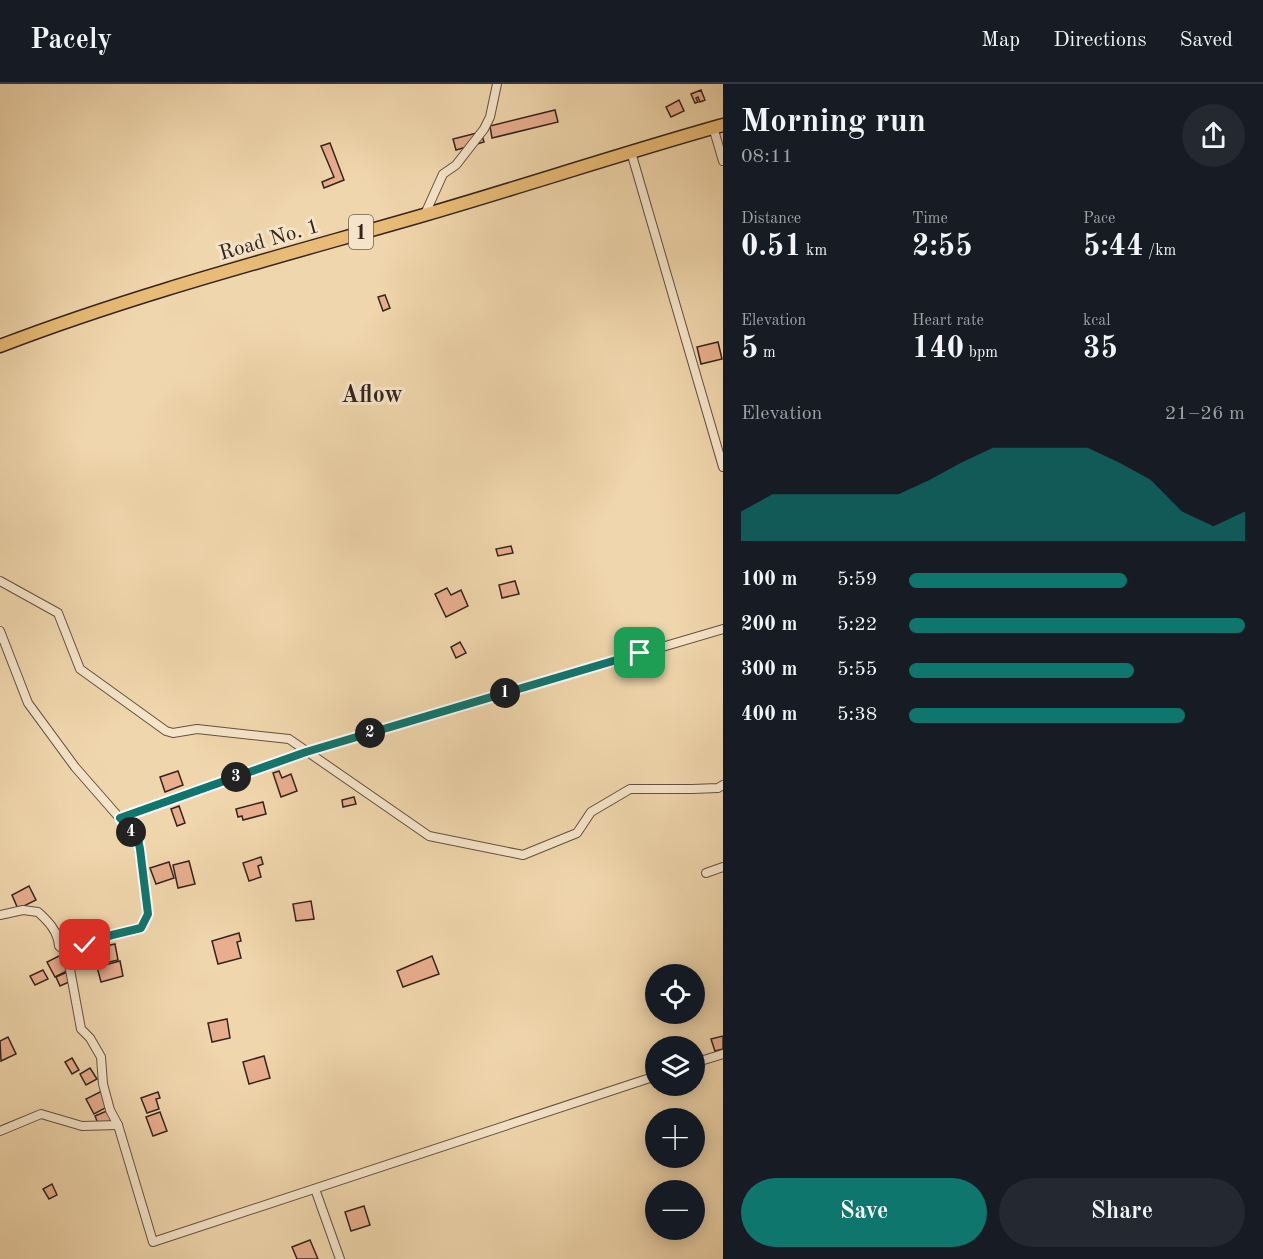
<!DOCTYPE html>
<meta charset="utf-8">
<style>
:root{--surface:#171b24;--page:#242831;--text:#f1f3f6;--muted:#9ea1a6;--line:#363941;--accent:#0f766e}
body{margin:0;font-family:"Old Standard TT",serif;background:var(--page);color:var(--text);height:100vh;display:flex;flex-direction:column;font-size:22px;white-space:nowrap}
*{box-sizing:border-box;margin:0}
p{font-size:20px;color:var(--muted)}
.icon{flex:none;width:33px;height:33px;fill:none;stroke:currentColor;stroke-width:2;stroke-linecap:round;stroke-linejoin:round}
.map{position:relative;flex:1;overflow:hidden}
.sheet{display:flex;flex-direction:column;background:var(--surface);width:540px}
.sheet>*{flex:none}
.buttons{position:absolute;left:645px;top:880px;display:grid;gap:12px}
.buttons a{display:grid;place-items:center;width:60px;height:60px;border-radius:50%;background:var(--surface);box-shadow:0 3px 15px #0003;font-size:30px}
.pin{position:absolute;display:grid;place-items:center;width:51px;height:51px;color:#fff;margin:-26px;border-radius:12px;box-shadow:0 3px 9px #0006}
.km{position:absolute;width:30px;height:30px;margin:-15px;border-radius:50%;background:#222;color:#fff;font-size:16px;line-height:30px;text-align:center}
.round{display:grid;place-items:center;flex:none;width:63px;height:63px;border-radius:32px;background:var(--page)}
.overview{display:flex;align-items:center;justify-content:space-between;height:102px;padding:0 18px}
h1{font-size:33px;font-weight:700;line-height:45px}
.figures{display:grid;grid-template-columns:repeat(3,1fr);gap:9px;height:102px;padding:6px 18px}
.figures div{display:grid;align-content:center}
.figures b{font-size:30px;font-weight:700}
.figures small{font-size:16px;font-weight:400}
.figures p{font-size:16px}
.chart{height:168px;padding:12px 18px}
.chart p{display:flex;justify-content:space-between}
.chart svg{width:100%;height:108px;margin-top:6px;fill:var(--accent);opacity:.7}
.primary-button{display:flex;gap:12px;margin-top:auto;padding:12px 18px}
.primary-button a{flex:1;height:69px;border-radius:36px;background:var(--accent);color:#fff;font-size:24px;font-weight:700;line-height:69px;text-align:center}
.primary-button a+a{background:var(--page);color:var(--text)}
ul{padding:0 18px;list-style:none;font-size:20px}
li{display:grid;grid-template-columns:96px 72px 1fr;align-items:center;height:45px}
li i{height:15px;border-radius:8px;background:var(--accent)}
header{display:flex;align-items:center;gap:36px;box-sizing:border-box;height:84px;padding:0 30px;background:var(--surface);border-bottom:2px solid var(--line)}
header strong{font-size:28px}
nav{display:flex;gap:33px;margin-inline-start:auto;font-size:21px}
main{display:flex;flex:1;min-height:0}
.map>svg:first-child{display:block}
.building{fill:#e8ae8e;stroke:#35241d;stroke-width:1.5}
.lines{fill:none;stroke-linecap:round;stroke-linejoin:round}
.minor-casing{stroke:#645041;stroke-width:10}
.trunk-casing{stroke:#35241d;stroke-width:15}
.minor{stroke:#f5e4c9;stroke-width:8}
.trunk{stroke:#e8bb76;stroke-width:12}
.route-casing{stroke:#fff;stroke-width:12}
.route{stroke:#0f766e;stroke-width:8}
.labels{text-anchor:middle;stroke-width:6;stroke-linejoin:round;paint-order:stroke}
.shield{fill:#f5e4c9;stroke:#6f5e51;stroke-width:1.5}
.shield-label{font-size:20px;font-weight:bold;fill:#35241d}
.street-label{font-size:21px;fill:#35241d;stroke:#f5e4c9}
.quarter-label{font-size:24px;font-weight:bold;fill:#35241d;stroke:#f5e4c9}
</style>
<header>
<strong>Pacely</strong>
<nav><a>Map</a><a>Directions</a><a>Saved</a></nav>
</header>
<main>
<div class="map">
<svg width="723" height="1175" viewBox="0 0 723 1175">
<rect width="100%" height="100%" fill="#f0d6ac"/>
<filter id="stains"><feTurbulence type="fractalNoise" baseFrequency=".00333" numOctaves="4"/><feColorMatrix values="0 0 0 0 .2 0 0 0 0 .09 0 0 0 0 .02 0 0 0 .5 -.17"/></filter>
<radialGradient id="worn" r=".72"><stop offset=".6" stop-color="#630" stop-opacity="0"/><stop offset="1" stop-color="#630" stop-opacity=".3"/></radialGradient>
<g class="building">
<path d="M701 6 705 16 700 18 698 13 696 14 698 18 695 19 691 10Z"/>
<path d="M679 16 684 27 671 33 666 23Z"/>
<path d="M555 26 558 38 492 54 490 42Z"/>
<path d="M481 48 484 58 456 66 453 55Z"/>
<path d="M330 59 344 96 324 104 322 98 334 93 321 62Z"/>
<path d="M385 211 390 224 383 227 378 213Z"/>
<path d="M718 258 722 275 701 280 697 263Z"/>
<path d="M511 462 513 469 498 472 496 465Z"/>
<path d="M515 497 519 510 502 514 499 501Z"/>
<path d="M447 504 451 511 461 506 468 522 446 533 435 510Z"/>
<path d="M460 558 466 569 456 574 451 563Z"/>
<path d="M178 687 183 701 165 708 160 693Z"/>
<path d="M279 687 282 694 291 690 297 707 281 713 273 689Z"/>
<path d="M354 713 356 720 343 723 342 716Z"/>
<path d="M263 718 266 730 243 736 242 732 238 733 236 725Z"/>
<path d="M179 722 185 739 177 742 171 725Z"/>
<path d="M261 773 263 780 258 782 261 793 249 797 243 779Z"/>
<path d="M189 777 195 800 178 804 173 781Z"/>
<path d="M169 778 174 794 156 800 150 784Z"/>
<path d="M29 802 36 816 18 825 12 811Z"/>
<path d="M311 817 314 835 296 837 293 820Z"/>
<path d="M239 849 241 857 237 858 241 874 218 880 212 857Z"/>
<path d="M115 860 118 876 96 881 92 865Z"/>
<path d="M61 871 69 886 55 893 47 878Z"/>
<path d="M432 872 439 890 403 903 397 887Z"/>
<path d="M120 877 123 892 101 898 97 883Z"/>
<path d="M43 886 48 895 35 901 30 892Z"/>
<path d="M67 888 71 897 60 902 56 893Z"/>
<path d="M227 935 230 954 212 958 208 939Z"/>
<path d="M723 952V965L715 967 711 955Z"/>
<path d="M8 953 16 970 1 977 0 957Z"/>
<path d="M264 972 270 994 249 1000 243 978Z"/>
<path d="M72 974 79 986 72 990 65 978Z"/>
<path d="M90 984 97 995 86 1001 80 990Z"/>
<path d="M102 1007 109 1022 94 1030 86 1015Z"/>
<path d="M158 1008 160 1014 156 1015 159 1025 147 1029 141 1014Z"/>
<path d="M109 1026 113 1036 99 1042 95 1032Z"/>
<path d="M160 1028 167 1047 153 1052 146 1033Z"/>
<path d="M52 1100 57 1111 49 1115 43 1105Z"/>
<path d="M364 1122 370 1141 351 1147 345 1128Z"/>
<path d="M310 1156 318 1175H297L292 1163Z"/>
</g>
<g class="lines">
<defs>
<g id="minor">
<path d="M713 43 723 77"/>
<path d="M631 68 723 383"/>
<path d="M425 130 443 90 456 81 484 45 490 33 497 0"/>
<path d="M0 497 58 529 80 585 166 647 173 649 197 645 289 655 429 752 523 771 577 749 591 728 630 705H692L718 704 723 701"/>
<path d="M0 547 28 619 75 683 138 755 148 830 141 844 113 851 72 865 67 869 81 945 90 954 101 973 103 1000 110 1026 118 1041 153 1158 656 992"/>
<path d="M120 734 306 668 723 545"/>
<path d="M706 789 723 783"/>
<path d="M0 831 23 826 38 828C48 837 58 847 59 862L67 869"/>
<path d="M694 979 723 970"/>
<path d="M0 1047 41 1030 82 1042 118 1041"/>
<path d="M315 1105 340 1175"/>
</g>
<path id="trunk" d="M0 262C138 209 282 172 424 131 524 102 623 69 723 41"/>
</defs>
<use href="#minor" class="minor-casing"/>
<use href="#trunk" class="trunk-casing"/>
<use href="#minor" class="minor"/>
<use href="#trunk" class="trunk"/>
</g>
<g class="lines">
<defs>
<path id="route" d="M85 861 112 851 141 844 148 830 140 765 138 755 120 734 306 668 640 569"/>
</defs>
<use href="#route" class="route-casing"/>
<use href="#route" class="route"/>
</g>
<g class="labels">
<rect class="shield" x="349" y="131" width="24" height="34" rx="4.5"/>
<g class="shield-label">
<text x="361" y="155">1</text>
</g>
<g class="street-label">
<text transform="translate(269 155) rotate(-16)" y="7">Road No. 1</text>
</g>
<g class="quarter-label">
<text x="372" y="318">Aflow</text>
</g>
</g>
<rect width="100%" height="100%" filter="url(#stains)"/>
<rect width="100%" height="100%" fill="url(#worn)"/>
</svg>
<div class="buttons">
<a><svg class="icon" aria-label="locate" viewBox="0 0 24 24"><circle cx="12" cy="12" r="6"/><path d="M12 2v4M12 18v4M2 12h4M18 12h4"/></svg></a>
<a><svg class="icon" aria-label="layers" viewBox="0 0 24 24"><path d="M12 4l9 5-9 5-9-5zM3 14l9 5 9-5"/></svg></a>
<a>+</a>
<a>−</a>
</div>
<div class="pin" style="left:640px;top:569px;background:#1e9e55"><svg class="icon" aria-label="arrive" viewBox="0 0 24 24"><path d="M6 21V4h12l-3 4 3 4H6"/></svg></div>
<div class="pin" style="left:85px;top:861px;background:#d93025"><svg class="icon" aria-label="check" viewBox="0 0 24 24"><path d="M5 12l5 5 9-10"/></svg></div>
<b class="km" style="left:505px;top:609px">1</b>
<b class="km" style="left:370px;top:649px">2</b>
<b class="km" style="left:236px;top:693px">3</b>
<b class="km" style="left:131px;top:748px">4</b>
</div>
<section class="sheet">
<div class="overview"><div><h1>Morning run</h1><p>08:11</p></div><a class="round"><svg class="icon" aria-label="share" viewBox="0 0 24 24"><path d="M12 15V3M7 8l5-5 5 5M5 13v7h14v-7"/></svg></a></div>
<div class="figures">
<div><p>Distance</p><b>0.51<small> km</small></b></div>
<div><p>Time</p><b>2:55</b></div>
<div><p>Pace</p><b>5:44<small> /km</small></b></div>
</div>
<div class="figures">
<div><p>Elevation</p><b>5<small> m</small></b></div>
<div><p>Heart rate</p><b>140<small> bpm</small></b></div>
<div><p>kcal</p><b>35</b></div>
</div>
<div class="chart"><p><span>Elevation</span>21–26 m</p>
<svg viewBox="0 0 160 44" preserveAspectRatio="none"><path d="M0 44V32L10 25L20 25L30 25L40 25L50 25L60 19L70 12L80 6L90 6L100 6L110 6L120 12L130 19L140 32L150 38L160 32V44z"/></svg>
</div>
<ul>
<li><b>100 m</b>5:59<i style="width:65%"></i></li>
<li><b>200 m</b>5:22<i style="width:100%"></i></li>
<li><b>300 m</b>5:55<i style="width:67%"></i></li>
<li><b>400 m</b>5:38<i style="width:82%"></i></li>
</ul>
<div class="primary-button"><a>Save</a><a>Share</a></div>
</section>
</main>
